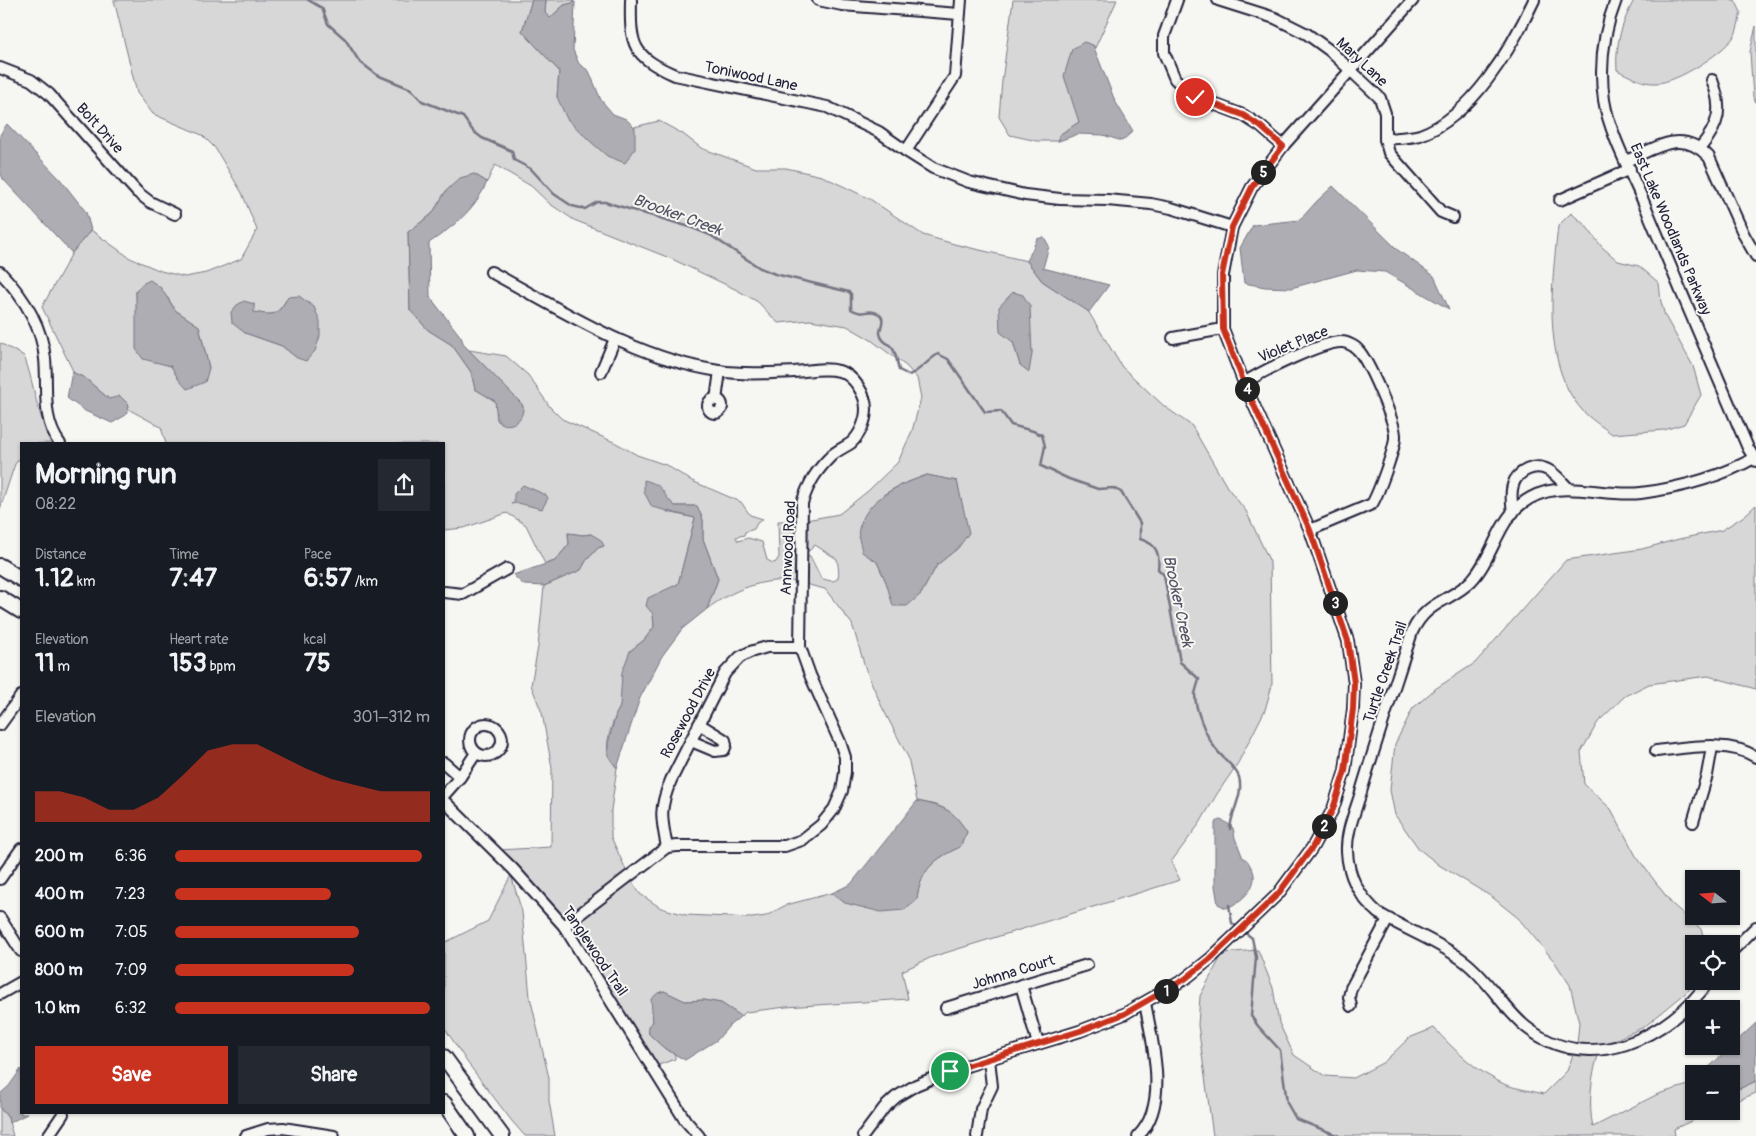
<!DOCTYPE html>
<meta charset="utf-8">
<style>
:root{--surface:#171b24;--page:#242831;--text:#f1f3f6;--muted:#9ea1a6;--accent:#c8321e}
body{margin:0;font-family:Pangolin,sans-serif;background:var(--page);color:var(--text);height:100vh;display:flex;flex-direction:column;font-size:19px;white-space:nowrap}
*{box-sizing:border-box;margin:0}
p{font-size:16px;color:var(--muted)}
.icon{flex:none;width:28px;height:28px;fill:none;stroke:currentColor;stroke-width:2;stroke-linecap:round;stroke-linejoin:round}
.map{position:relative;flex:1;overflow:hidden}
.drawer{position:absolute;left:20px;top:442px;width:425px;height:672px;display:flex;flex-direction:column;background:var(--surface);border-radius:0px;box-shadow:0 1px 4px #0004}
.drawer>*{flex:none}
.needle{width:32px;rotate:287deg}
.buttons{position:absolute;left:1685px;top:870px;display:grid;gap:10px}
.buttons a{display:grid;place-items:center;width:55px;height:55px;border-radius:0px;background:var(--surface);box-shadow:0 1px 4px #0004;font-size:25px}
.pin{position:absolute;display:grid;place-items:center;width:42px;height:42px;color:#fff;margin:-21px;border:2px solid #fff;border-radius:50%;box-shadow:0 1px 5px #0007}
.km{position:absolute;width:25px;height:25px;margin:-12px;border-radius:50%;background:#222;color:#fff;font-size:14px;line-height:25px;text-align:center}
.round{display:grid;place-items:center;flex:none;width:52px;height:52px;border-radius:0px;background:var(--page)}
.summary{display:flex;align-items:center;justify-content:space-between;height:85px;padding:0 15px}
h1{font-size:28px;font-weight:800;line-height:38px}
.figures{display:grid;grid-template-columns:repeat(3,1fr);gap:8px;height:85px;padding:5px 15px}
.figures div{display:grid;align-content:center}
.figures b{font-size:25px;font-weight:800}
.figures small{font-size:14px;font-weight:400}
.figures p{font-size:14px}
.chart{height:140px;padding:10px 15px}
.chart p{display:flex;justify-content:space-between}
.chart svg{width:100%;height:90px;margin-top:5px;fill:var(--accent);opacity:.7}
.button{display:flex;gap:10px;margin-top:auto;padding:10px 15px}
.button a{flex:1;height:58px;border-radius:0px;background:var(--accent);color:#fff;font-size:20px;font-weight:800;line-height:58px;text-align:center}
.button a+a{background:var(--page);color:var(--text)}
ul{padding:0 15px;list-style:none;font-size:16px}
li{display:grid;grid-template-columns:80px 60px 1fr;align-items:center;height:38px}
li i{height:12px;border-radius:6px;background:var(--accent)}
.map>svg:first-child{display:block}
.green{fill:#d7d7d7;stroke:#7c7c89;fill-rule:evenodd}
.water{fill:#adadb3;stroke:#757583}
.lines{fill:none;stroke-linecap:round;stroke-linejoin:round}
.stream{stroke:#757583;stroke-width:2.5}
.minor-casing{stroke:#22223b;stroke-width:14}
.major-casing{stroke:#22223b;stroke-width:18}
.minor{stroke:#f6f6f2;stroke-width:10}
.major{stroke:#f6f6f2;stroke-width:14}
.route-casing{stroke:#fff;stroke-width:10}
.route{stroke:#c8321e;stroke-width:6}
.labels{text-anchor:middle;stroke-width:4;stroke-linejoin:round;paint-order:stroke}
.street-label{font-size:15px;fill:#22223b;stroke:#f6f6f2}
.water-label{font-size:16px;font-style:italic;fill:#535365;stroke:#f6f6f2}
</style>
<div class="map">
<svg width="1756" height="1136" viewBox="0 0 1756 1136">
<rect width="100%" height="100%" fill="#f6f6f2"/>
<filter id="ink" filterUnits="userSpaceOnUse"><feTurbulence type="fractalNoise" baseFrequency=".02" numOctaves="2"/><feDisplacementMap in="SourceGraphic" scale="10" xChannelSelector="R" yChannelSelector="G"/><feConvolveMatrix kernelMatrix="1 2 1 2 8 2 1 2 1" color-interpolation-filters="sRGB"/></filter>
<g filter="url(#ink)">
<g class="green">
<path d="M114 0H532L522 31 559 71 557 97 635 128 634 127 659 121 683 134 701 148 756 168H786L822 176 870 199 923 235 954 244 1027 261 1042 281 1088 311 1122 367 1164 406 1192 426 1227 487 1246 511 1270 562 1272 685 1265 710 1238 763 1217 794 1200 823 1171 862 1180 880 932 957 902 971 908 999 786 1007 746 1012 741 1016 721 1003 704 1000 685 1001 664 991 658 993 652 1012 653 1022 648 1026 649 1034 664 1048 675 1054V1059L656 1066 569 927 631 880 640 894 661 908 686 915 752 918 766 916 786 905 832 893 845 903 917 899C921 869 934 859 960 847L967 832C952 809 944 806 917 801L908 757 882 707 866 670 852 624 825 589 805 584V554L810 556 821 578C843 587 839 573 837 559L815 545 809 551 806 550V520L839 514 868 491 898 462 912 431 921 398 917 378 906 366 871 340 847 326 810 320 778 323 758 302 737 290 672 259 574 220 550 204 531 186 495 165 487 182 474 174 446 191 432 214 408 232 410 310 428 330 452 345 471 372 475 389 495 401 499 422 523 410V406L469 350 506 356 528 375 550 407 562 419 616 443 637 455 666 465 692 481 741 502 750 515 763 519 757 523 754 529 745 532 744 535 736 537 738 541 748 538 762 542 767 560 773 563 776 562 779 557 778 521H797L796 582C766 576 730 591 707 609L718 579 703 539V520L697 506H675L665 497 667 512 695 518 678 584 666 591 653 614 654 627 644 640 630 651 620 707C614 718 605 740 608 754 609 759 614 764 617 768L611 810V837L627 872 564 920 499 850 551 847 552 768 542 713 531 685 538 647 544 586 581 570 586 561 598 548 604 546 591 534 583 535 568 533 569 544 555 561 545 564 526 525 507 513 464 528 444 530V444H166L161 427 128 409 129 405 109 399 85 378 74 373 42 307 72 253 91 230 130 258 161 271 185 277 206 273 241 259 257 230 242 193 215 148 202 135 153 114 137 93ZM136 291 168 298 175 310 199 326 209 368 179 380 171 366 158 362 137 316ZM288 297 297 358 282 346 245 333 254 304 253 312C275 316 276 316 288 297ZM1030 333 1032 354 1020 365 1013 342ZM927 475 957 481 964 515 958 548 937 565 921 594 886 582 877 562 868 510 883 495 900 485Z"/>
<path d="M546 0H574L573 3 564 5 550 18 545 13Z"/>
<path d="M1013 0H1117L1095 48 1093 45 1079 122 1059 135V141H1037L1010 135 999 117 1002 81Z"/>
<path d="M1634 0H1735L1741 12C1739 20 1738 31 1733 38 1721 54 1678 82 1657 83 1643 84 1629 76 1617 70 1615 44 1622 23 1634 0Z"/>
<path d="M1756 26V103L1753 97 1750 52Z"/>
<path d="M1571 213 1586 226 1602 247 1618 261 1639 266 1659 283 1661 302 1665 316 1693 366 1701 395 1684 424 1664 430 1612 434C1603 427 1590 419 1582 410 1541 364 1552 283 1558 226Z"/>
<path d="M0 343 24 356C35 385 36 417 54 443L21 444V457L15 464 0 509Z"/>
<path d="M1756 505V689L1708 676 1649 684 1625 696 1598 722 1581 752 1584 784 1611 809 1636 856 1672 904 1701 929 1706 944H1694V981H1696L1687 992 1644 1027 1603 1045 1577 1044 1579 1023 1570 985 1554 961 1518 918 1492 897 1439 865 1419 849 1395 815 1390 790 1395 744 1413 708 1435 689 1475 663 1566 560 1642 549 1679 539 1722 530 1744 516Z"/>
<path d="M511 875 522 912 530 997 549 1078V1101L555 1136H525L511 1120 467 1062 444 1027V943L488 921Z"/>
<path d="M1258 950 1273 988 1279 1023 1294 1055 1325 1076 1354 1078 1384 1062 1409 1038 1434 1028C1455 1051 1477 1072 1506 1085 1518 1089 1532 1091 1544 1094L1567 1071 1574 1052 1599 1053C1591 1074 1588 1106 1593 1127L1658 1094 1692 1084 1694 1091V1111H1713L1674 1129 1675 1136H1213L1198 1025 1200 996 1223 953Z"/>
<path d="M1756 1081V1093L1731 1103V1090L1741 1088Z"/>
<path d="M0 1108 8 1118 13 1136H0Z"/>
</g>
<g class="water">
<path d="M532 0H546L545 13 550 18 564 5 575 2 573 50 579 64 589 71 601 100 613 114 626 119 635 128V149L625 163 607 156 591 142 567 119 557 97 559 71 522 31Z"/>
<path d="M1084 42 1093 45 1115 101 1133 131 1122 141 1103 135 1078 134 1059 141V135L1079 122 1064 76 1072 49Z"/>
<path d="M7 124 60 179 86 212 91 230 72 253 3 179 0 171V135Z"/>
<path d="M474 174 487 182C475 210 454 226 429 243L430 297 461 337 464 345 522 404C527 419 509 432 497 420L495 401 475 389 471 372 452 345 428 330 410 310 408 232 432 214 446 191 460 178Z"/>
<path d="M1333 186 1399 251 1434 276 1449 309 1385 272 1357 270 1291 288 1265 287 1244 283 1240 248 1253 225 1300 220 1316 202Z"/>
<path d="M1044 237 1049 246 1043 268 1109 285 1089 312 1042 281 1027 261 1037 239Z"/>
<path d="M150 280 161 288 175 310 199 326 209 368 205 382 187 389 179 380 171 366 143 359 136 349V291L142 284Z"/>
<path d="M1013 292 1023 295 1030 306 1032 354 1029 372 1020 365 1013 342 1000 332 999 307Z"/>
<path d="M299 296 314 307 320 321V336L315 351 306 361 297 358 282 346 245 333 232 323 231 312 237 305 244 301 254 304V312C275 316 277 316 288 297Z"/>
<path d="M72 372 85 378 109 399 120 396 129 405 126 415 112 423 85 411 67 398Z"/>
<path d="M927 475 957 481 969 533 958 548 937 565 921 594 907 606H893L886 582 877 562 862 552C861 545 857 535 859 529 867 497 900 485 927 475Z"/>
<path d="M644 480C666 486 659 491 675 506H697L703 520V539L718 579 707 609 682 629 662 656 640 698 617 768 608 755V743L616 714 620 707 622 672 630 651 644 640 654 627 653 614 646 606 648 598 678 584 695 518 652 507 644 492Z"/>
<path d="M523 485 546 495 548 498 542 509 518 503 511 504 514 501V494Z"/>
<path d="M568 533 583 535 591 534 601 540 604 546 598 548 586 561 581 570 544 586 524 585 513 575 555 561 569 544Z"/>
<path d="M917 801C944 807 952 808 967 832L960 847C934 859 921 869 917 899L904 910 881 912 845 903 832 893 851 884Z"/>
<path d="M1219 820 1224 821 1233 828 1235 838 1243 858C1248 860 1248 862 1251 867 1262 883 1242 903 1226 908L1218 904 1215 886V823Z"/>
<path d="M664 991 685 1001 704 1000 721 1003 741 1016 729 1026 717 1040 685 1060 664 1048 649 1034 648 1026 653 1022 651 999 658 993Z"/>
<path d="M1756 1023V1081L1741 1088 1731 1090V1074H1699L1706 1070Z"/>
<path d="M21 1069V1114H27L9 1123 8 1117 0 1108V1094L9 1086Z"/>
</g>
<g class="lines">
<g class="stream">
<path d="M308 0 322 8 328 24 345 39 359 61 377 75 411 89 422 101 463 117 473 131 482 138 512 151 514 160 531 169 554 194 572 206 585 209 597 202H605L690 227 710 235 760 268 775 274 849 292 851 294V309C864 317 867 308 877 313 887 318 880 326 880 333 881 343 891 343 894 351 897 357 897 364 899 370L909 375C920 371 928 360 938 354L948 359 985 412 1001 411 1011 425 1033 431 1042 435 1045 446 1041 466 1069 479 1098 489 1113 488 1121 492 1140 523V539C1157 544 1160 554 1158 569L1164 575 1180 662 1199 679C1198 684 1196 689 1195 694 1195 709 1206 736 1215 748 1222 758 1235 766 1239 777 1244 795 1231 812 1230 829"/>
<path d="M1229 905 1232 923 1236 926"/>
<path d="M1247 934 1252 938 1256 957 1251 1016 1258 1026 1280 1050 1287 1103 1296 1119 1339 1136"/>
</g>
<defs>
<g id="minor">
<path d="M631 0C630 45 632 56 675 75L827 107 879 132 906 151 933 168 969 182 1025 195 1060 199 1107 200 1151 204 1171 208 1232 227"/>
<path d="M818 0 842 5 959 14"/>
<path d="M1177 0 1164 36V53L1175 79 1195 97 1243 115 1260 126 1283 146"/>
<path d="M1218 0 1275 18 1307 34 1329 50 1380 98 1385 113V139L1389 153 1441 212 1453 217"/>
<path d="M1616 0C1603 33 1599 65 1604 100 1609 132 1631 173 1644 203 1678 285 1713 366 1748 448L1756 461"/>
<path d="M0 68 31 80 49 94 137 192 150 202 175 214"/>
<path d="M1385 139C1397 138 1409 138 1420 135 1472 117 1512 47 1534 0"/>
<path d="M1700 148C1720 124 1723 108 1712 80"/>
<path d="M906 151 955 76 961 0"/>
<path d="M1626 161C1656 148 1682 128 1709 157L1744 235 1756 256"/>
<path d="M1560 200 1630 169"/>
<path d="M0 272C23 296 42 326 45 359 48 389 41 418 60 444"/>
<path d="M491 272C564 311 636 359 719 371 743 375 770 373 794 372 809 371 824 367 839 371 854 375 866 395 866 409 866 421 860 435 851 443 845 447 838 450 832 455 816 471 809 482 802 503L800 647 810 675 840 742 845 757V772L842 791 834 809 821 825 802 840 785 846H677L667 847 564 926"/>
<path d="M1173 338 1223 329"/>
<path d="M601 372 615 339"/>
<path d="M1244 383C1261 372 1323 341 1342 342 1346 342 1355 346 1358 350 1368 360 1396 423 1395 437 1395 449 1378 494 1372 504L1310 530"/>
<circle cx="715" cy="406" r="7"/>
<path d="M716 400 720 371"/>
<path d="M1513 513C1512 504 1510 494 1513 485 1517 471 1535 463 1548 470 1556 474 1562 482 1568 488"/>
<path d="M444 592 463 594 507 569"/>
<circle cx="486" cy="740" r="16"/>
<path d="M0 725 21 696"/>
<path d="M691 741 715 751 724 750 726 745 725 740 699 724"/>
<path d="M1656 751C1687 748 1728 739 1756 757"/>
<path d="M444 763 460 777"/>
<path d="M444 795 460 777 476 753"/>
<path d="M444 801 513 869 564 926 685 1120 699 1136"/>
<path d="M1693 822 1707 775 1712 747"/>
<path d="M667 847C661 818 659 808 671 780L725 673 740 657 750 652 767 647H800"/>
<path d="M0 879 21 849"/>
<path d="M0 918 21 951"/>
<path d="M1731 952 1756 927"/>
<path d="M1709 981C1668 1038 1589 1077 1526 1027 1503 1008 1488 979 1464 961 1438 941 1406 930 1378 913 1359 896 1348 877 1347 851 1346 831 1356 810 1361 792 1377 738 1395 685 1412 632 1427 600 1450 602 1471 581 1492 559 1497 524 1520 505 1556 475 1600 498 1641 493 1680 488 1721 477 1756 457"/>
<path d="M1021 985 1038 1044"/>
<path d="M0 994 21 982"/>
<path d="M1351 1006 1349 997 1351 988 1388 919"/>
<path d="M946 1008 1087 965"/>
<path d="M48 1136 63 1114"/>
<path d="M246 1136 268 1129 283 1128 334 1136"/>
<path d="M863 1136 884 1108 896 1097 916 1085 950 1071 1080 1031 1124 1014 1185 979 1210 959 1278 894 1312 848 1333 809 1345 771 1353 709 1354 683 1348 641 1310 530 1244 383 1223 329V275L1232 227 1252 187 1283 146 1413 0"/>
<path d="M977 1136 981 1109 992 1086 989 1059"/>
<path d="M1138 1136C1170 1105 1152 1041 1145 1003"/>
</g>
<g id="major">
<path d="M0 566 21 579"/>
<path d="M0 598 21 611"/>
<path d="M444 1057 502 1136"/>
<path d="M444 1103 467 1136"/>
</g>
</defs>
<use href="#minor" class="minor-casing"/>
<use href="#major" class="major-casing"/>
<use href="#minor" class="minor"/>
<use href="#major" class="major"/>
</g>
</g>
<g class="lines" filter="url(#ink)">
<defs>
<path id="route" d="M950 1071 1080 1031 1124 1014 1185 979 1210 959 1278 894 1312 848 1333 809 1345 771 1353 709 1354 683 1348 641 1310 530 1244 383 1223 329 1222 275 1232 227 1252 187 1283 146 1260 126 1243 115 1195 97"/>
</defs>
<use href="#route" class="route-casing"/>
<use href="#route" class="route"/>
</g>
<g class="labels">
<g class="street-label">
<text transform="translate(1362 62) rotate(43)" y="5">Mary Lane</text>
<text transform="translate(751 76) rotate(12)" y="5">Toniwood Lane</text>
<text transform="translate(100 128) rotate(48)" y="5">Bolt Drive</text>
<text transform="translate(1671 229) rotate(67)" y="5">East Lake Woodlands Parkway</text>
<text transform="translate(1293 344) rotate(-22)" y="5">Violet Place</text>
<text transform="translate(788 548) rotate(-87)" y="5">Annwood Road</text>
<text transform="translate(1385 672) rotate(-71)" y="5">Turtle Creek Trail</text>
<text transform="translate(688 713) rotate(-62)" y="5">Rosewood Drive</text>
<text transform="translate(595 951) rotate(56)" y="5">Tanglewood Trail</text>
<text transform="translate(1013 972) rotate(-17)" y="5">Johnna Court</text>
</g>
<g class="water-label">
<text transform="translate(678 214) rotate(20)" y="6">Brooker Creek</text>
<text transform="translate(1179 601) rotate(78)" y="6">Brooker Creek</text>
</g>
</g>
</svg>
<div class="buttons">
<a><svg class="needle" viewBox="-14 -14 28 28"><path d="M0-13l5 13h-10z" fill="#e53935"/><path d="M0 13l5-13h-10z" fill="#9ea1a6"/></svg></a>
<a><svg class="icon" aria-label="locate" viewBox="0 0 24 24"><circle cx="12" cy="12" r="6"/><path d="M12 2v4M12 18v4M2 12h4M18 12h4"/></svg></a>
<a>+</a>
<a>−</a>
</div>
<div class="pin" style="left:950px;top:1071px;background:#1e9e55"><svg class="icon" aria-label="arrive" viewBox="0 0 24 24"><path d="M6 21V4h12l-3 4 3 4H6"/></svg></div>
<div class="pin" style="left:1195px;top:97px;background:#d93025"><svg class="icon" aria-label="check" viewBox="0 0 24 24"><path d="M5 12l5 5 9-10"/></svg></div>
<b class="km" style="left:1166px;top:991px">1</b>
<b class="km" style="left:1324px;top:826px">2</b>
<b class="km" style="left:1335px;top:603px">3</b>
<b class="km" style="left:1247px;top:389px">4</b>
<b class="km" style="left:1263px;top:172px">5</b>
<section class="drawer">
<div class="summary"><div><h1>Morning run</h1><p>08:22</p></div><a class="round"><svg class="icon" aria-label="share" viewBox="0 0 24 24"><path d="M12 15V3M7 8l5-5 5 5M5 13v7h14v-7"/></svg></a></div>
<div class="figures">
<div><p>Distance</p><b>1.12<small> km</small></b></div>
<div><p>Time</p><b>7:47</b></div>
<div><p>Pace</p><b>6:57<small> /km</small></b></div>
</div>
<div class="figures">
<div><p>Elevation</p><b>11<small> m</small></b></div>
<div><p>Heart rate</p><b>153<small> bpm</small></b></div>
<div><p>kcal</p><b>75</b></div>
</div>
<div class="chart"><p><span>Elevation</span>301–312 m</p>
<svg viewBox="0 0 160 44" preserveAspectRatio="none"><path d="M0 44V29L10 29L20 32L30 38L40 38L50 32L60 21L70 9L80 6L90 6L100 12L110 18L120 23L130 26L140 29L150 29L160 29V44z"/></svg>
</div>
<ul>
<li><b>200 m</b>6:36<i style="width:97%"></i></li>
<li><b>400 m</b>7:23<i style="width:61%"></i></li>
<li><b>600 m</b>7:05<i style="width:72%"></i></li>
<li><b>800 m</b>7:09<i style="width:70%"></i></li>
<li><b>1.0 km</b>6:32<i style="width:100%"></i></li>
</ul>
<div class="button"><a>Save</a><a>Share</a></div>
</section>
</div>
